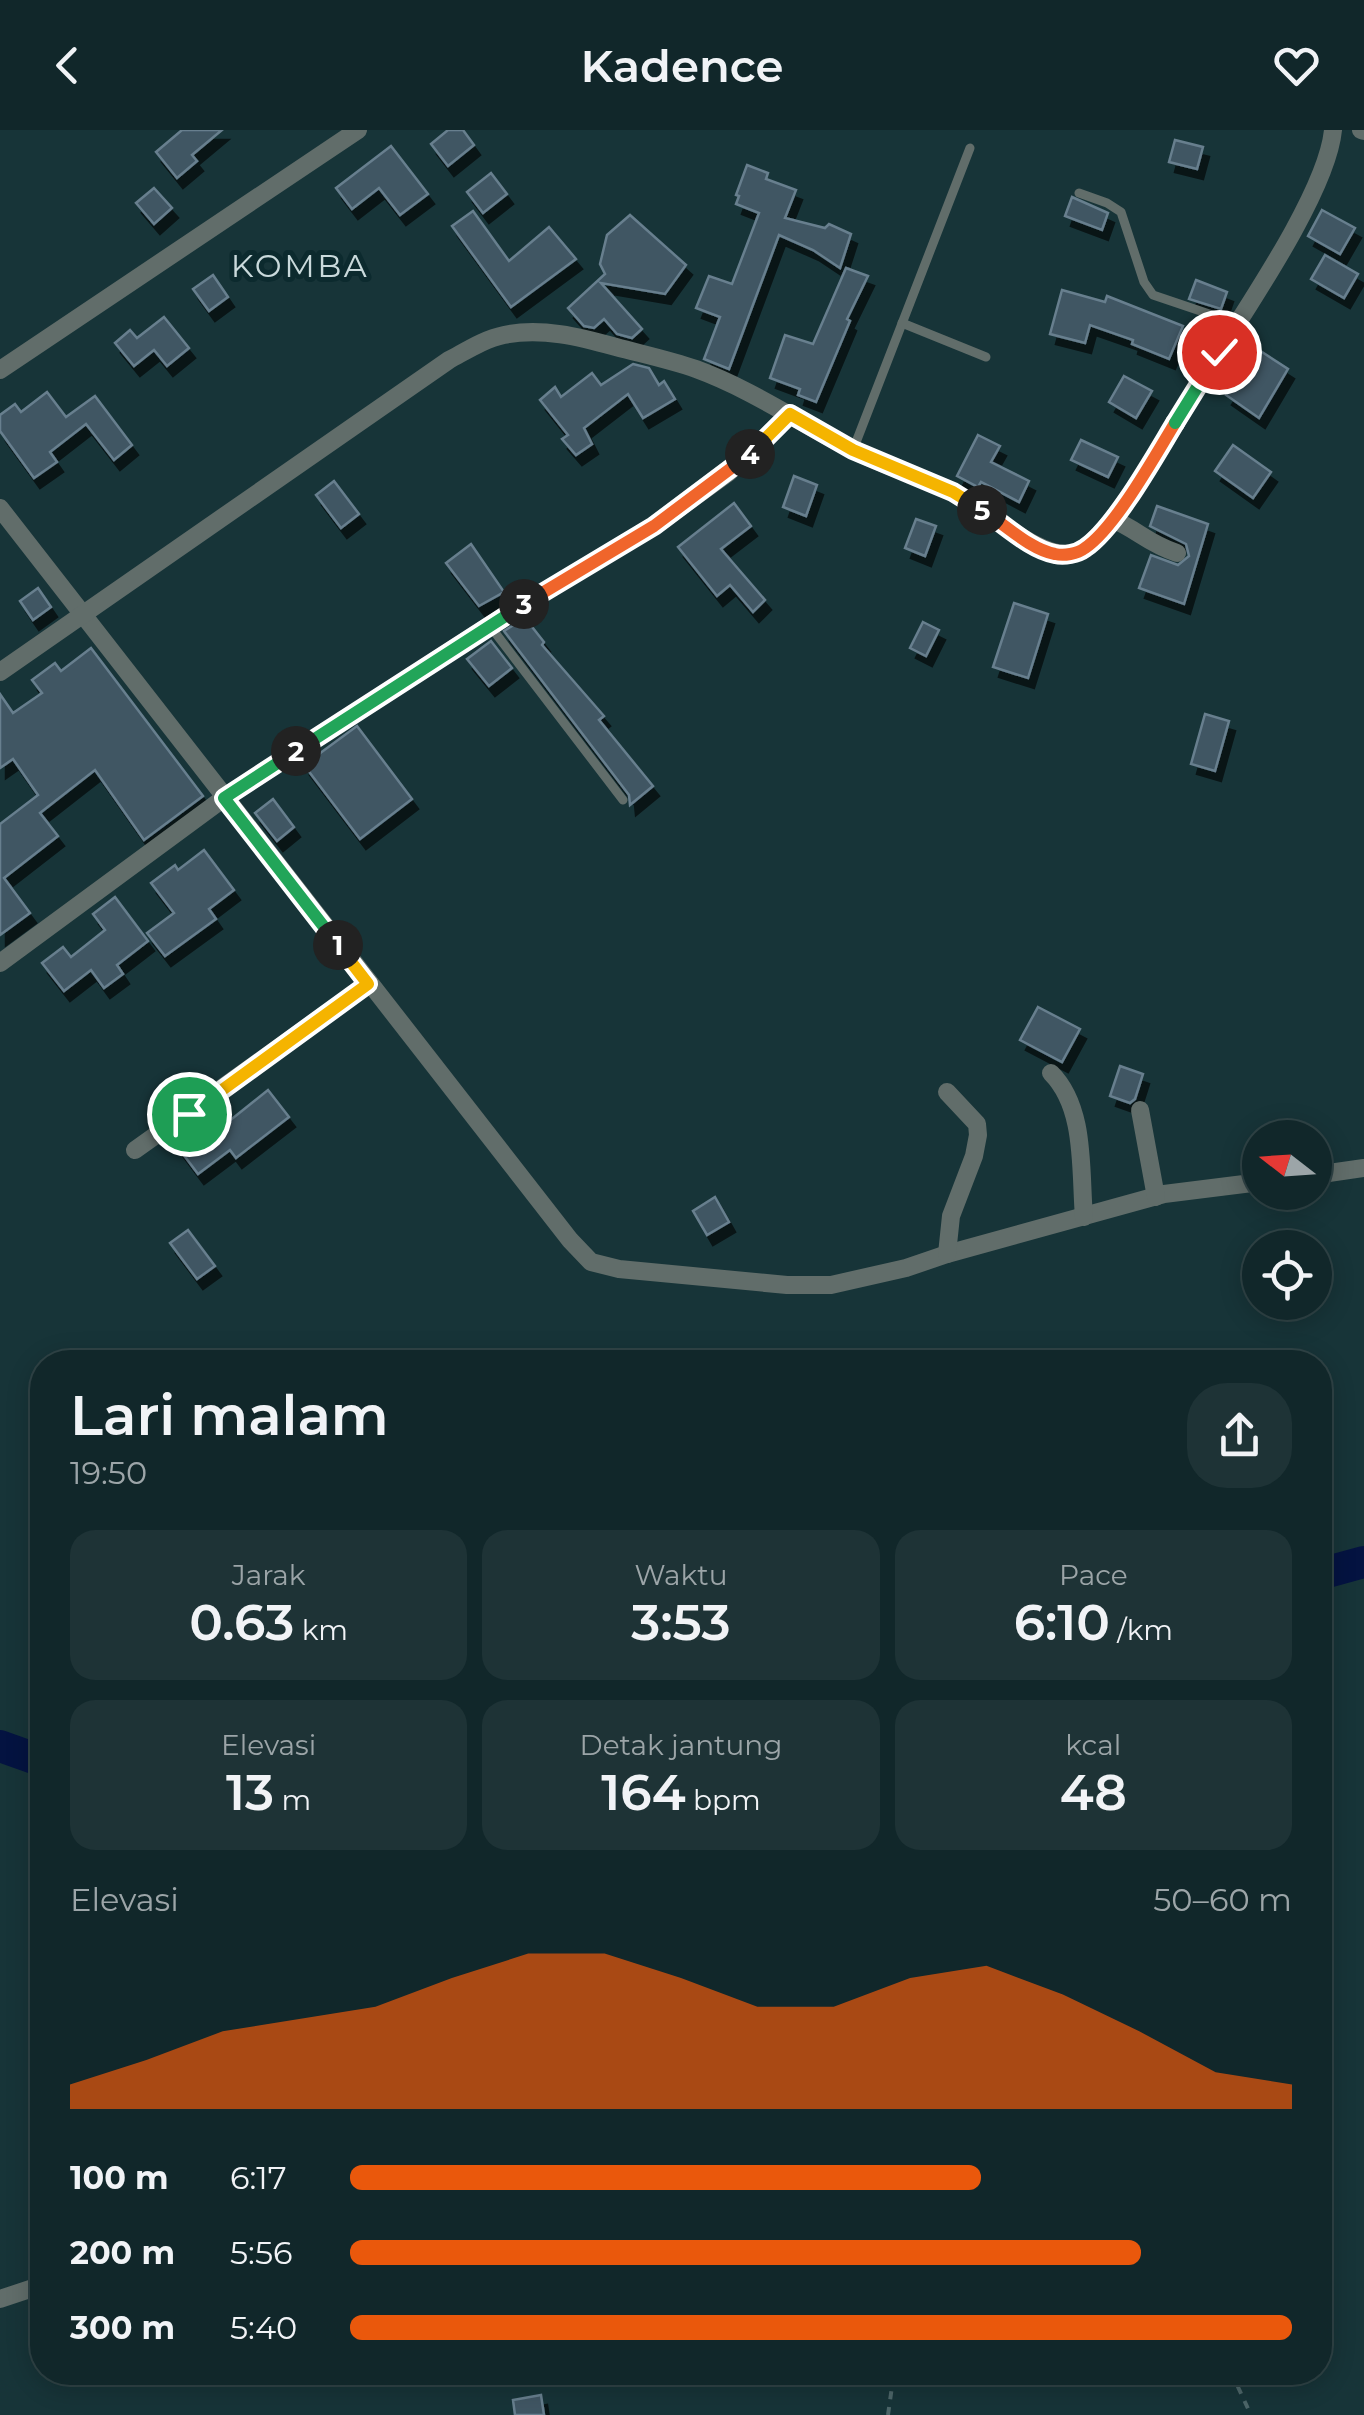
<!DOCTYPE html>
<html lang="id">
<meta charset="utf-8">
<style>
:root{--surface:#11272a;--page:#1e3336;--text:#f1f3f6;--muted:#9ca5a8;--line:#304447;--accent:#ea580c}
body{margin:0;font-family:Montserrat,sans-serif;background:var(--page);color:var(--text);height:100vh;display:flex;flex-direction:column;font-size:38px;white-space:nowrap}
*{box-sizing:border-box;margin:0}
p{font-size:32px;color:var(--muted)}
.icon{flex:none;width:55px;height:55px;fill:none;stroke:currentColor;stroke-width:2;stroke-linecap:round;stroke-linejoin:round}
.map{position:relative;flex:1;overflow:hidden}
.drawer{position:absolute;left:30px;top:1220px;width:1302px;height:1035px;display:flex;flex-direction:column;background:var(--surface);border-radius:40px;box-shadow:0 5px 25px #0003,0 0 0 2px var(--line)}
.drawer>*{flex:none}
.needle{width:65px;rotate:287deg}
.tools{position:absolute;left:1242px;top:990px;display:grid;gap:20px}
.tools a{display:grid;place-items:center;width:90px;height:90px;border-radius:50%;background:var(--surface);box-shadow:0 5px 25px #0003,0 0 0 2px var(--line);font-size:50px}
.pin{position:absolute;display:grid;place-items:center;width:85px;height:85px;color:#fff;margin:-42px;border:5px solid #fff;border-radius:50%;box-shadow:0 2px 10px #0007}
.km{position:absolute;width:50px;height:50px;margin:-25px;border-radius:50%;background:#222;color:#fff;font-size:28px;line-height:50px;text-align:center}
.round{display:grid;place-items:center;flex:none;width:105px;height:105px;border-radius:40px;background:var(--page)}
.head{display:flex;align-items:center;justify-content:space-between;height:170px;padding:0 40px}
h1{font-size:55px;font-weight:600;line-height:75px}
.metrics{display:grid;grid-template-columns:repeat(3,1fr);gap:15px;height:170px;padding:10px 40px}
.metrics div{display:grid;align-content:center;border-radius:25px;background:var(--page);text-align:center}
.metrics b{font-size:50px;font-weight:600}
.metrics small{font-size:28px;font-weight:400}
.metrics p{font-size:28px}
.chart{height:280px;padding:20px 40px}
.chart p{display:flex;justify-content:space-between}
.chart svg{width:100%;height:180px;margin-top:10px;fill:var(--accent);opacity:.7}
ul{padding:0 40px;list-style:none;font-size:32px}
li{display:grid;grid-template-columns:160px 120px 1fr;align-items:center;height:75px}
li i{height:25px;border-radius:12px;background:var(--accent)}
header{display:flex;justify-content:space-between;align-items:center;height:130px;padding:0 40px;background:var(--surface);font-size:45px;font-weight:600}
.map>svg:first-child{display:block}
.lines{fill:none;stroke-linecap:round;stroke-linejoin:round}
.river{stroke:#041341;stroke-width:32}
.building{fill:#405664;stroke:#677f8e;stroke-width:2.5;filter:url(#shadow)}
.path{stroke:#4d6669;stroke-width:4;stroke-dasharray:8 8;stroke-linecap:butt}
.service{stroke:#616d6a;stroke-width:9}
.minor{stroke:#616d6a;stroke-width:18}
.split-1-casing{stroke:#fff;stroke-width:20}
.split-2-casing{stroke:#fff;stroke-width:20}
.split-3-casing{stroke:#fff;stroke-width:20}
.split-4-casing{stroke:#fff;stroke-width:20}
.split-5-casing{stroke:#fff;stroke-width:20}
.split-6-casing{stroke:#fff;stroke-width:20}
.split-7-casing{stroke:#fff;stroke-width:20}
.split-1{stroke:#f5b400;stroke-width:12}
.split-2{stroke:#22a559;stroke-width:12}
.split-3{stroke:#22a559;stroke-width:12}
.split-4{stroke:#f0652b;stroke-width:12}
.split-5{stroke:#f5b400;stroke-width:12}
.split-6{stroke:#f0652b;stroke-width:12}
.split-7{stroke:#22a559;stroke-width:12}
.labels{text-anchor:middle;stroke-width:10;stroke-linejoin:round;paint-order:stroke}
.quarter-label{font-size:32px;letter-spacing:2.5px;fill:#c9d9db;stroke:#0c2a2e}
</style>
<header><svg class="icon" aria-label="back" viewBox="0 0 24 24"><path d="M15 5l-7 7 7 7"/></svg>Kadence<svg class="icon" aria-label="heart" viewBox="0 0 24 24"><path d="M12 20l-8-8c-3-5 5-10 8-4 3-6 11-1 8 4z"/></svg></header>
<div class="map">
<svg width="1364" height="2285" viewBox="0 0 1364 2285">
<defs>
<filter id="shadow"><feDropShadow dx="6" dy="10" stdDeviation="0" flood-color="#0009"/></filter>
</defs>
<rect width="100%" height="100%" fill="#173438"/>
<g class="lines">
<g class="river">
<path d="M1320 1444 1364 1432"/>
<path d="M0 1616 42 1631"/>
</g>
</g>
<g class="building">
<path d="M182 0H222L192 25 197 31 177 48 156 22Z"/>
<path d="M448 0H463L474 15 448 36 431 14Z"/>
<path d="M1175 10 1203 17 1197 39 1169 32Z"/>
<path d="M391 16 428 64 400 85 379 58 352 79 336 58Z"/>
<path d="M747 35 768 43 766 49 796 60 785 88 825 98 829 94 851 104 840 138 813 120 779 105 729 239 704 229 720 187 696 178 709 146 732 154 759 83 736 74 739 66 736 65Z"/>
<path d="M491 43 507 64 483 83 467 62Z"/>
<path d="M154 58 172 78 154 94 136 73Z"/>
<path d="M1072 67 1108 83 1102 100 1065 86Z"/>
<path d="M1322 80 1355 98 1340 124 1308 106Z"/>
<path d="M473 81 509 131 549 97 576 129 511 177 452 96Z"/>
<path d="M630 85 686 135 665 164 601 153 642 199 632 208 617 204 604 189 594 198 584 196 568 178 605 144 600 134 607 105Z"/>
<path d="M1325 125 1358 144 1344 168 1311 149Z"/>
<path d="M846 138 868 146 847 189 850 191 816 272 798 265 800 259 770 248 785 205 813 214Z"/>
<path d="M213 145 228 167 209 181 193 159Z"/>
<path d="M1196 150 1227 162 1221 179 1189 169Z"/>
<path d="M1062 160 1105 172 1107 166 1183 196 1169 229 1132 214 1133 210 1090 195 1085 213 1050 204Z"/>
<path d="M164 187 189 218 167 236 154 220 134 236 115 213 130 200 137 208Z"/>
<path d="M1242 209 1288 239 1259 288 1226 265 1240 243 1227 234Z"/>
<path d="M633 234 649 238 659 255 664 251 675 269 643 288 628 264 584 298 592 314 576 325 562 309 568 305 540 270 555 257 561 267 592 243 601 255Z"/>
<path d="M1124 246 1152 261 1136 288 1109 272Z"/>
<path d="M47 262 66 287 95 266 132 315 114 330 86 294 50 322 57 332 34 348 0 301V285L15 274 21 282Z"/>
<path d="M978 305 1000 316 991 332 1029 351 1019 372 981 352 978 357 957 346Z"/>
<path d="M1081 310 1118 327 1108 347 1071 330Z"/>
<path d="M1233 315 1271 342 1253 368 1215 341Z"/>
<path d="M794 346 817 355 806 386 783 377Z"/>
<path d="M334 351 359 384 341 398 316 365Z"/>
<path d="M734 373 751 396 721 419 765 470 753 482 730 455 717 466 678 417Z"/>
<path d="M1157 376 1208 394 1184 474 1139 458 1151 425 1178 435 1189 426 1186 414 1150 396Z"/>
<path d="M916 389 936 396 925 426 905 418Z"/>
<path d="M471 414 504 462 479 476 446 433Z"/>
<path d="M38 458 51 477 33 490 20 471Z"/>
<path d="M1014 473 1048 484 1028 548 993 537Z"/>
<path d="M525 488 544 512 542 515 604 586 599 590 653 656 630 675 629 665 504 501Z"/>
<path d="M923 492 939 500 926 526 910 518Z"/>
<path d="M491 511 512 538 489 556 467 529Z"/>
<path d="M91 518 203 666 144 710 95 640 40 683 58 706 4 748 30 783 0 805V694L38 665 13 629 0 638V564L13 583 42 563 32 550 55 533 61 541Z"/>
<path d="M1205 584 1229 591 1215 641 1191 634Z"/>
<path d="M357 596 412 669 360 709 304 635Z"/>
<path d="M273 669 294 697 277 711 255 683Z"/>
<path d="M204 720 234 760 209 779 216 789 165 826 147 803 174 783 151 753 175 735 178 740Z"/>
<path d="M115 767 148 811 117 835 123 844 104 858 91 840 64 861 42 833 63 817 71 827 105 800 93 784Z"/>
<path d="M1038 877 1080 899 1062 932 1020 910Z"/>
<path d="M1120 936 1143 944 1135 969 1130 973 1110 966Z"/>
<path d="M268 960 289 987 236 1028 230 1020 198 1044 177 1016 200 998 208 1008Z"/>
<path d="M715 1067 729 1092 707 1105 693 1081Z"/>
<path d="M188 1100 215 1136 197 1149 170 1113Z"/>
<path d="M541 2265 544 2285H515L513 2270Z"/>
</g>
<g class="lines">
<g class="path">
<path d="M1231 2242 1251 2285"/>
<path d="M888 2285 894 2242"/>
</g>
<g class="service">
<path d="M1079 63 1107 73 1121 82 1144 152 1153 165 1236 193"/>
<path d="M902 193 986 227"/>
<path d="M853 320 970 18"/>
<path d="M490 496 623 670"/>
</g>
<g class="minor">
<path d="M1361 0 1364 1"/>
<path d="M0 240 358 0"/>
<path d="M0 378 570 1110 591 1132 619 1139 787 1155H831L906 1138 947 1124 1164 1064 1260 1052"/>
<path d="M1112 389C1138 400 1147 413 1177 423"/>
<path d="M0 542 449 230C466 221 484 209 504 205 541 197 580 207 616 217 642 224 670 230 696 239 751 259 800 293 851 319 885 337 922 346 956 364 984 379 1044 433 1075 423 1110 412 1185 277 1207 241 1243 183 1327 63 1333 0"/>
<path d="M0 833 224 668 504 486 654 396 728 343 790 284"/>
<path d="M1051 943C1086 978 1080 1040 1084 1087"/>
<path d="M1140 980 1156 1067"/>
<path d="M135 1020 368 854"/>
<path d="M1315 1045 1364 1038"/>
<path d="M947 1124 951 1086 974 1026 978 1005 977 994 947 962"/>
<path d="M0 2169 42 2155"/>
</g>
</g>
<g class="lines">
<defs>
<path id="split-1" d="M189 984 368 854 338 815"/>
<path id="split-2" d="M296 621 224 668 338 815"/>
<path id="split-3" d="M296 621 524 474"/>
<path id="split-4" d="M524 474 654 396 750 324"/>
<path id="split-5" d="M750 324 790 284 853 320 953 362 982 380"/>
<path id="split-6" d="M982 380C1005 394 1029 419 1055 424 1064 426 1077 424 1085 418 1115 398 1155 326 1175 293"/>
<path id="split-7" d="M1175 293 1219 222"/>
</defs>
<use href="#split-1" class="split-1-casing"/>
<use href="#split-2" class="split-2-casing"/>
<use href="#split-3" class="split-3-casing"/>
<use href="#split-4" class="split-4-casing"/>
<use href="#split-5" class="split-5-casing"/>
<use href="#split-6" class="split-6-casing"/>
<use href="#split-7" class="split-7-casing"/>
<use href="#split-1" class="split-1"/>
<use href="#split-2" class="split-2"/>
<use href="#split-3" class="split-3"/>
<use href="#split-4" class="split-4"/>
<use href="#split-5" class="split-5"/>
<use href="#split-6" class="split-6"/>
<use href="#split-7" class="split-7"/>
</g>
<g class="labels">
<g class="quarter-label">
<text x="300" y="147">KOMBA</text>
</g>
</g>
</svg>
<div class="tools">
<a><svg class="needle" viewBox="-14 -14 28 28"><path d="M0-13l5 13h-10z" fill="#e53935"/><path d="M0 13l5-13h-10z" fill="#9ca5a8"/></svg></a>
<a><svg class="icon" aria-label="locate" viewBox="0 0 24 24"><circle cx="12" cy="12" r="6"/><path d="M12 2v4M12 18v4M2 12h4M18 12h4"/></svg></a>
</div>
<div class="pin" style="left:189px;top:984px;background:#1e9e55"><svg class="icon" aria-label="arrive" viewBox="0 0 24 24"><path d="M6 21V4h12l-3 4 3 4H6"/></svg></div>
<div class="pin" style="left:1219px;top:222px;background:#d93025"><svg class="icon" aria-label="check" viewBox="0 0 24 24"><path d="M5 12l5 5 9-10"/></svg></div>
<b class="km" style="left:338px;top:815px">1</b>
<b class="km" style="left:296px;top:621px">2</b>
<b class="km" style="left:524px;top:474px">3</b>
<b class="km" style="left:750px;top:324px">4</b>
<b class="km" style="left:982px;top:380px">5</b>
<section class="drawer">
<div class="head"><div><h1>Lari malam</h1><p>19:50</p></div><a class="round"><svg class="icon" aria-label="share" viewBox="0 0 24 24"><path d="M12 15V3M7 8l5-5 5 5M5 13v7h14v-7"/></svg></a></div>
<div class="metrics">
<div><p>Jarak</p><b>0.63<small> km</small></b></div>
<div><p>Waktu</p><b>3:53</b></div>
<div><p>Pace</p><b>6:10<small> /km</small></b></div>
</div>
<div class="metrics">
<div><p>Elevasi</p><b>13<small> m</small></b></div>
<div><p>Detak jantung</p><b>164<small> bpm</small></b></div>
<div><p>kcal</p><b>48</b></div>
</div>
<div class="chart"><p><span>Elevasi</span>50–60 m</p>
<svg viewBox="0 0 160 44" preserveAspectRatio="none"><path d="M0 44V38L10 32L20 25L30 22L40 19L50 12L60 6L70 6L80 12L90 19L100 19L110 12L120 9L130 16L140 25L150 35L160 38V44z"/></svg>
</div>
<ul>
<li><b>100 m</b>6:17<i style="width:67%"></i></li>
<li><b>200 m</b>5:56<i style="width:84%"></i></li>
<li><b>300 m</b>5:40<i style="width:100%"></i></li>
</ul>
</section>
</div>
